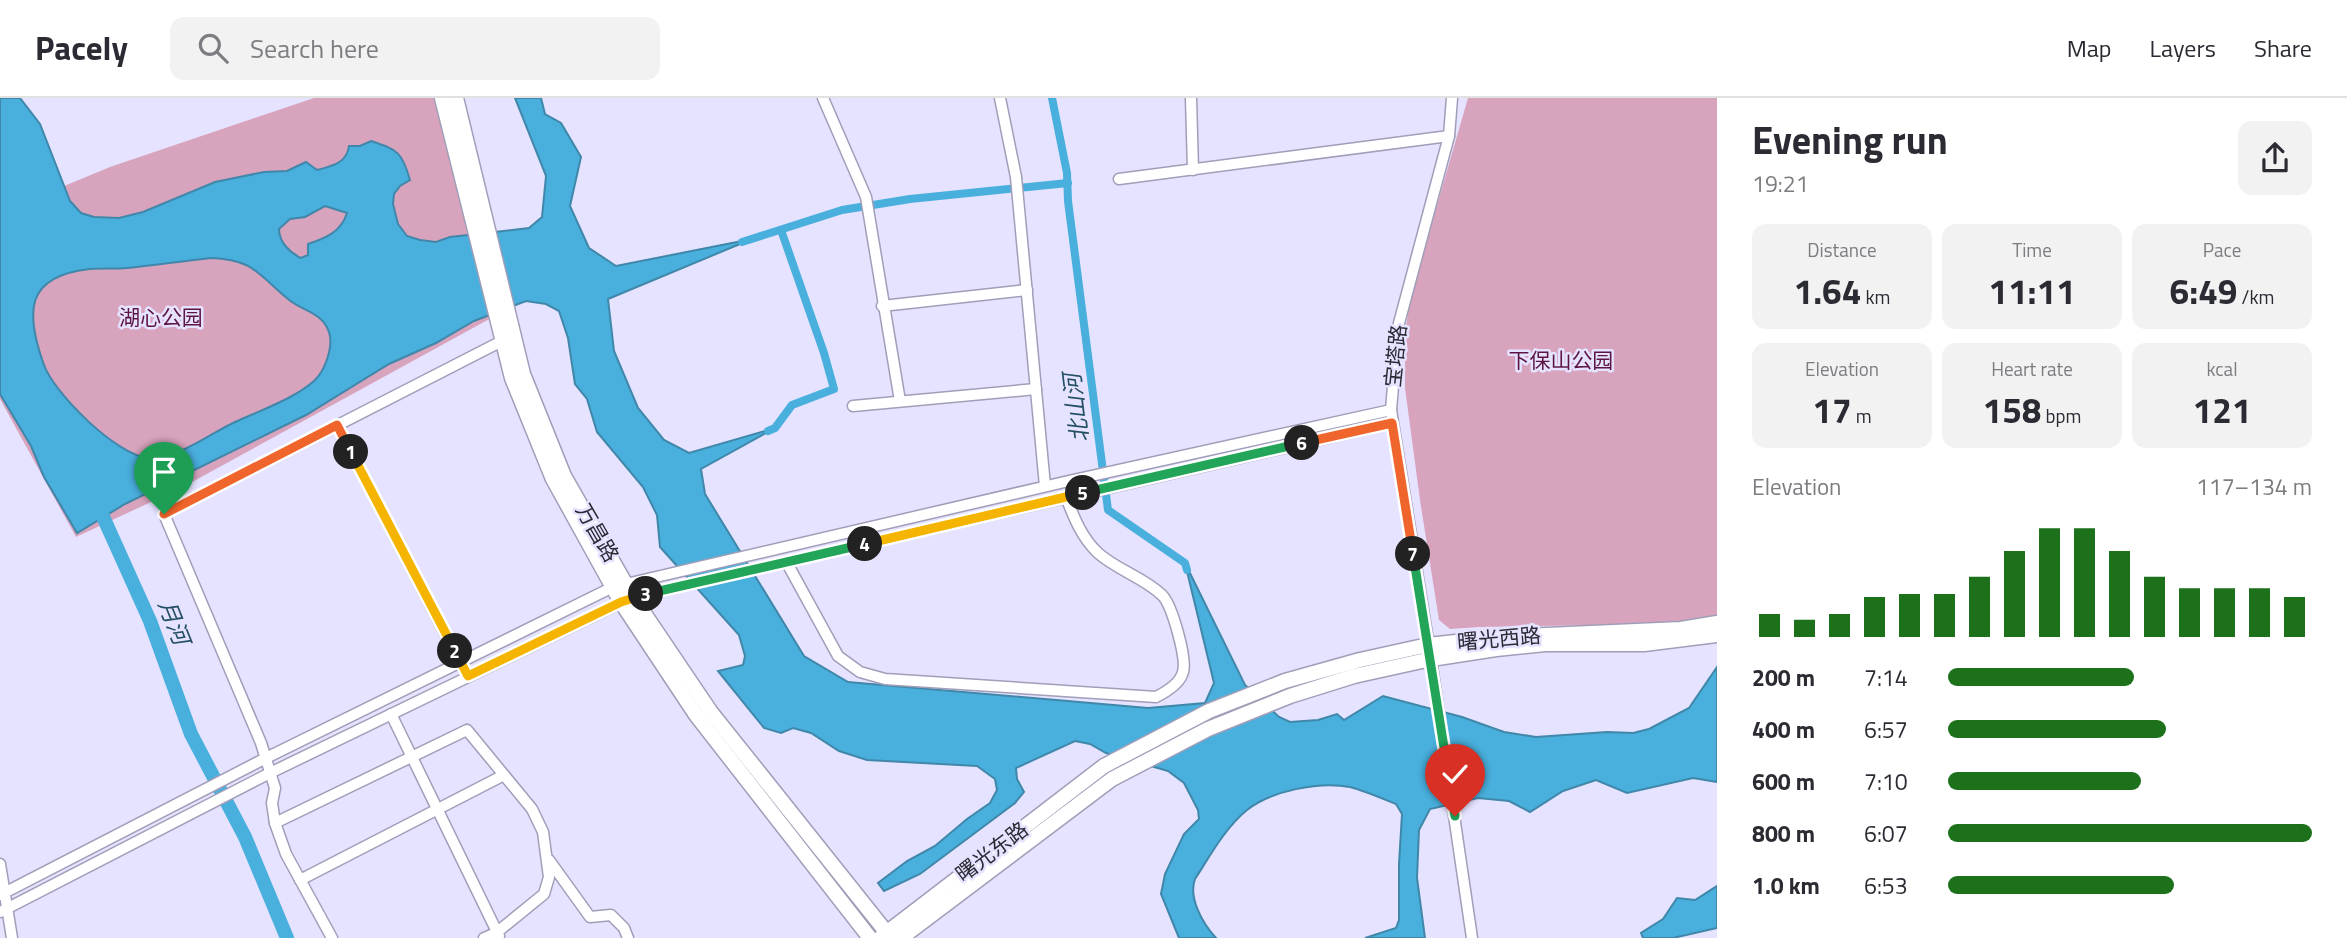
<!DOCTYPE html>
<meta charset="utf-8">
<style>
:root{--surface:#fff;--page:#f2f2f3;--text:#2b2b33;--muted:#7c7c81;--line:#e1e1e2;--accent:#1d711a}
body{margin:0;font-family:"Titillium Web","Noto Sans SC",sans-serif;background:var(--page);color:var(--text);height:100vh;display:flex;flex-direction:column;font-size:26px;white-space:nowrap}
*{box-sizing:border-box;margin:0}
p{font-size:23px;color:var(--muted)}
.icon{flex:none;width:38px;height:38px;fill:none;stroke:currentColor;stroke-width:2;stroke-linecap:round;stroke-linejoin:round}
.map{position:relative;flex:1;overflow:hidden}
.sheet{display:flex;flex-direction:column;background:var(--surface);width:630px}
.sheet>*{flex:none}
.pin{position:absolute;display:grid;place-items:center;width:60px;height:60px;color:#fff;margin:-72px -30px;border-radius:50% 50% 50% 0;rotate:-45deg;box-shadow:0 0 7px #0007}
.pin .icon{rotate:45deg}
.km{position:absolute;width:35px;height:35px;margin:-18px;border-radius:50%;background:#222;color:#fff;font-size:19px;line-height:35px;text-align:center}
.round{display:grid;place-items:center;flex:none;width:74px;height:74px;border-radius:14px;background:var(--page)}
.headline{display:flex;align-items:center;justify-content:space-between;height:119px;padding:0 35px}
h1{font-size:38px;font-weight:700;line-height:52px}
.metrics{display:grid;grid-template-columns:repeat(3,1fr);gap:10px;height:119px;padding:7px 35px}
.metrics div{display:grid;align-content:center;border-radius:14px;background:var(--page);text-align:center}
.metrics b{font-size:35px;font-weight:700}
.metrics small{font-size:19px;font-weight:400}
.metrics p{font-size:19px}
.chart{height:196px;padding:14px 35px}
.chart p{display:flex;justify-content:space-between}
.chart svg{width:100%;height:126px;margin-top:7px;stroke:var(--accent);stroke-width:6}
ul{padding:0 35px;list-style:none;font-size:23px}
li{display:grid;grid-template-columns:112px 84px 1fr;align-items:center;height:52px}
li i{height:18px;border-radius:9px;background:var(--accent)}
header{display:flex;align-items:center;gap:42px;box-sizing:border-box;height:98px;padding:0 35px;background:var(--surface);border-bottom:2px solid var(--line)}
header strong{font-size:33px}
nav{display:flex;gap:38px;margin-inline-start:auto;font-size:24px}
.search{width:490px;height:63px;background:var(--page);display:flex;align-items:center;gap:18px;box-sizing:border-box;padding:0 24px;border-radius:14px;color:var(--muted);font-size:26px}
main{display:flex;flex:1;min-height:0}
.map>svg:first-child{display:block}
.green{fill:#d8a3bd}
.water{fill:#49afdc;stroke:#4087aa;stroke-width:2;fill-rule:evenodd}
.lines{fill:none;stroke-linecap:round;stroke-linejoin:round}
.canal{stroke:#49afdc;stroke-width:8}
.river{stroke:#49afdc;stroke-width:14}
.minor-casing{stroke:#a09eb8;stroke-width:13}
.major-casing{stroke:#a09eb8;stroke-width:17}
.minor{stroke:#fff;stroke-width:10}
.major{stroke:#fff;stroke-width:14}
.split-1-casing{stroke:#fff;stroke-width:14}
.split-2-casing{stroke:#fff;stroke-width:14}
.split-3-casing{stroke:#fff;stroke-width:14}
.split-4-casing{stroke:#fff;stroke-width:14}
.split-5-casing{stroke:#fff;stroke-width:14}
.split-6-casing{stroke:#fff;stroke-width:14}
.split-7-casing{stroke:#fff;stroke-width:14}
.split-8-casing{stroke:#fff;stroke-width:14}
.split-1{stroke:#f0652b;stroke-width:9}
.split-2{stroke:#f5b400;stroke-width:9}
.split-3{stroke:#f5b400;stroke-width:9}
.split-4{stroke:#22a559;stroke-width:9}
.split-5{stroke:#f5b400;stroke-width:9}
.split-6{stroke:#22a559;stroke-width:9}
.split-7{stroke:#f0652b;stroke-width:9}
.split-8{stroke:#22a559;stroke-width:9}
.labels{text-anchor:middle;stroke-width:5;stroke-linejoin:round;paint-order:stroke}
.park-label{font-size:21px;fill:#5d1441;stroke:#e5e3ff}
.street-label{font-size:21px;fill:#2b2a34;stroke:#e5e3ff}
.water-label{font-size:23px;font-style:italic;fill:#254f63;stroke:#e5e3ff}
</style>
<header>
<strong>Pacely</strong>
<div class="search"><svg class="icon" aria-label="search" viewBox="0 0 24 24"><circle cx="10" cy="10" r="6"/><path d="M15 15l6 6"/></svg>Search here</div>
<nav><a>Map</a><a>Layers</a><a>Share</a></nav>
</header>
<main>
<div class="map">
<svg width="1717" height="840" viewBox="0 0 1717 840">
<rect width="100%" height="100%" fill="#e5e3ff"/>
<g class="green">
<path d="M314 0H451L504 213 183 389 76 439 0 301V158L45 96 110 69Z"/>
<path d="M1468 0H1717V518L1659 526 1479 529 1450 531 1439 522 1420 402 1405 290V237L1410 201Z"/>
</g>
<g class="water">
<path d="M0 0H20L40 26 70 103 81 115 94 119 119 120 143 114 215 84 264 74 287 73 306 64 317 72C332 68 347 65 349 48H360L371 43C398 52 402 54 410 82L400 88 394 96 393 106 398 126 407 138 420 142 436 144 450 139 529 130 542 119 546 78 515 0H541L545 16 561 25 581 59 570 108 589 150 616 168 752 141 608 201 614 253 638 310 664 342 689 355 775 330 701 371 705 396 804 558 848 584 1148 610 1205 605 1214 585 1185 465 1245 587 1279 619 1290 624 1318 622 1337 616 1344 622 1383 598 1462 619 1504 634 1536 639 1607 634 1633 635 1649 631 1689 610 1717 569V684L1693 680 1627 695 1596 682 1563 693 1530 714 1509 703 1478 700 1430 711 1419 732 1417 780 1425 840H1365L1396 830 1399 822V766L1402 716 1396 706C1381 700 1365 693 1350 689 1319 683 1271 693 1247 712 1225 730 1210 758 1195 781 1188 800 1203 826 1216 840H1179L1161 796 1165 776 1184 736 1199 721 1198 712 1184 685 1168 673 1106 655 1090 646 1075 643 1016 670 1017 681 1024 694 1015 705 920 776 884 793 878 785 907 763 935 748 967 721 990 705 997 692 995 681 977 668 867 662 839 653 811 635 793 630 781 635 764 630 718 573 743 567 745 558 739 537 660 449 657 417 643 389 597 334 587 301 575 286 568 240 559 213 546 206 526 203 474 223 436 245 389 266 306 317 125 406 77 435 44 379 31 348 0 296ZM325 108 347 115C341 134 326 140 308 146V157L301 160C290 155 279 144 279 131L290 121 305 119ZM211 160C253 161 259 177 288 201 303 214 325 214 330 238 332 252 325 272 315 282 296 300 259 313 235 324 211 335 175 363 148 360 116 357 54 295 44 267 25 214 25 178 90 171 102 170 115 171 127 170 155 167 183 163 211 160Z"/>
<path d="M1717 788V830L1673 840H1643L1641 835 1663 821 1677 800 1695 802Z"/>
</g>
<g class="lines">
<g class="canal">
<path d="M1052 0 1067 75 1068 103 1108 412 1185 465 1187 472"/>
<path d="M742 144 842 112 910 101 1068 85"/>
<path d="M768 333 775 330 792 307 834 291 824 255 781 132"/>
</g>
<path class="river" d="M96 403 150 523 191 636 245 739 287 840"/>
<defs>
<g id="minor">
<path d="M823 0 866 99 900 303"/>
<path d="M1000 0 1016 79 1045 388"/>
<path d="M1191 0 1193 72"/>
<path d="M1452 0 1449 38 1398 229 1391 312 1431 561 1472 840"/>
<path d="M1119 81 1449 38"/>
<path d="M882 208 1027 192"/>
<path d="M853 308 1036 291"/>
<path d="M337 327 463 570"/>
<path d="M787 465 838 558 860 574 885 581 1156 599C1166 594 1180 586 1183 574 1187 560 1172 507 1162 497 1143 479 1117 472 1098 455 1082 440 1074 420 1066 399"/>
<path d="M391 616 499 838"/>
<path d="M275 725 467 632 532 711 543 734 549 779 544 796 496 835 484 840"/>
<path d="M549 762 590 819 611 817 624 830 628 840"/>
<path d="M0 766 12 840"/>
<path d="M300 782 504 677"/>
<path d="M0 797 266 660 613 489 1073 382 1391 312"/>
<path d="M0 814 270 675 633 499 1392 325"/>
<path d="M332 840 286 756 275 725 272 705 275 690 261 645 164 416 502 243"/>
</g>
<g id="major">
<path d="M442 0 512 280 553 381 621 504 696 617 870 840"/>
<path d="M456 0 523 276 564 378 633 499 710 613 891 840"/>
<path d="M881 839 1104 668 1209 613 1285 583 1360 562 1428 547 1502 539 1681 531 1717 525"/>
<path d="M901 840 1112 681 1208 631 1290 598 1354 578 1431 561 1496 551 1545 546H1644L1717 537"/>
</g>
</defs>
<use href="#minor" class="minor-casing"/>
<use href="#major" class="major-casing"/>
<use href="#minor" class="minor"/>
<use href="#major" class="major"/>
</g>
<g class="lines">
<defs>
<path id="split-1" d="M164 416 337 327 351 354"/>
<path id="split-2" d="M351 354 455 553"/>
<path id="split-3" d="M455 553 468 578 621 504 646 496"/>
<path id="split-4" d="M646 496 865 446"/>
<path id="split-5" d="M865 446 1083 395"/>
<path id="split-6" d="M1083 395 1302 345"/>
<path id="split-7" d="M1302 345 1392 325 1413 456"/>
<path id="split-8" d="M1413 456 1455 718"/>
</defs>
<use href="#split-1" class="split-1-casing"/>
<use href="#split-2" class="split-2-casing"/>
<use href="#split-3" class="split-3-casing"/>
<use href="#split-4" class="split-4-casing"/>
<use href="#split-5" class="split-5-casing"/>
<use href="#split-6" class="split-6-casing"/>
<use href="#split-7" class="split-7-casing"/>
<use href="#split-8" class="split-8-casing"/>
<use href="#split-1" class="split-1"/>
<use href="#split-2" class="split-2"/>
<use href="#split-3" class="split-3"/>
<use href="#split-4" class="split-4"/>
<use href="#split-5" class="split-5"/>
<use href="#split-6" class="split-6"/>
<use href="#split-7" class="split-7"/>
<use href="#split-8" class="split-8"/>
</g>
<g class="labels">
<g class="park-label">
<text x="161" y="227">湖心公园</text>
<text x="1561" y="270">下保山公园</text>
</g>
<g class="street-label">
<text transform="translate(1396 258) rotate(-84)" y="7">宝塔路</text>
<text transform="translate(597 435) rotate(60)" y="7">万昌路</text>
<text transform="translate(1499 541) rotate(-5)" y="7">曙光西路</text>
<text transform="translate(992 754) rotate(-37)" y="7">曙光东路</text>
</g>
<g class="water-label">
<text transform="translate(1076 310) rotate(-97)" y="8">北山河</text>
<text transform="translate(174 524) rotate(68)" y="8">月河</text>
</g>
</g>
</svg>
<div class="pin" style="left:164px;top:416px;background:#1e9e55"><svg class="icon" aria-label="arrive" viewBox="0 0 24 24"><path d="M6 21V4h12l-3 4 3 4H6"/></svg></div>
<div class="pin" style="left:1455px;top:718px;background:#d93025"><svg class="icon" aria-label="check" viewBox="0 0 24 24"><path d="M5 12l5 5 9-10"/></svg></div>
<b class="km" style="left:351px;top:354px">1</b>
<b class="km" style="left:455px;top:553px">2</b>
<b class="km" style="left:646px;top:496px">3</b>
<b class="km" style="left:865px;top:446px">4</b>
<b class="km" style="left:1083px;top:395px">5</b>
<b class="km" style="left:1302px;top:345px">6</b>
<b class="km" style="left:1413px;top:456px">7</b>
</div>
<section class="sheet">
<div class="headline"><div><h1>Evening run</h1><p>19:21</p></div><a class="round"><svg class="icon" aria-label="share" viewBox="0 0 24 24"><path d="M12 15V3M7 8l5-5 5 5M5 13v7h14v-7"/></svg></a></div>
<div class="metrics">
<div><p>Distance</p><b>1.64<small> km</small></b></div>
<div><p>Time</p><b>11:11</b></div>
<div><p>Pace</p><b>6:49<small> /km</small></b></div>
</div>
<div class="metrics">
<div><p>Elevation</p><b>17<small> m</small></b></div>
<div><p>Heart rate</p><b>158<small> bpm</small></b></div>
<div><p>kcal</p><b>121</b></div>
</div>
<div class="chart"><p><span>Elevation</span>117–134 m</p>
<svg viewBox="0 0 160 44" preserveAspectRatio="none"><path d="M5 44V36M15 44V38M25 44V36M35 44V30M45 44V29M55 44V29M65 44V23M75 44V14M85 44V6M95 44V6M105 44V14M115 44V23M125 44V27M135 44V27M145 44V27M155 44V30"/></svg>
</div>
<ul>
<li><b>200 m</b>7:14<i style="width:51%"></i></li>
<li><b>400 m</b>6:57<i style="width:60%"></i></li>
<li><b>600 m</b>7:10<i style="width:53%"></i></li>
<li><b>800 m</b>6:07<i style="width:100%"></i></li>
<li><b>1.0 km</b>6:53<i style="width:62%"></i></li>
</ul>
</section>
</main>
